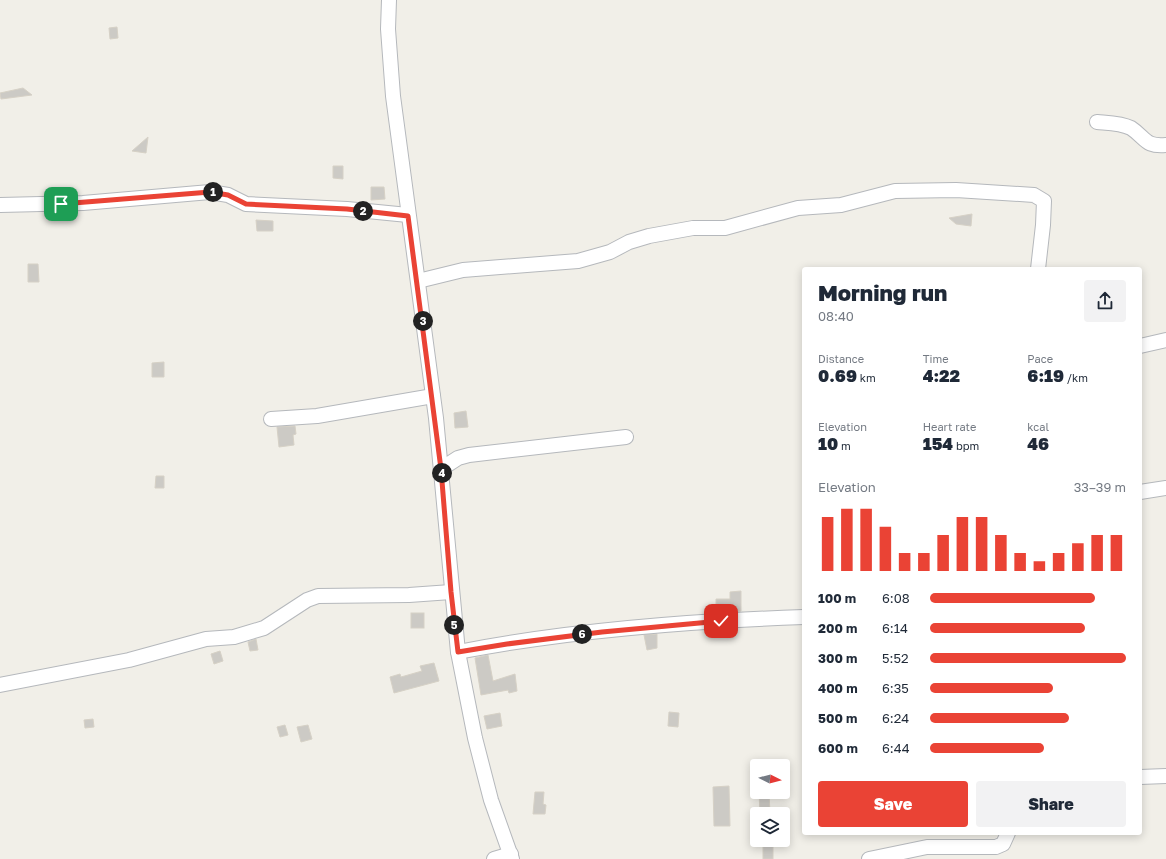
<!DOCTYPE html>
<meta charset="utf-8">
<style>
:root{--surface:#fff;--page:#f2f2f3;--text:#1f2937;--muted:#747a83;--accent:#ea4335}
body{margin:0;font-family:"Golos Text",sans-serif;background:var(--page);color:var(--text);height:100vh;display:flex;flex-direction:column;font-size:15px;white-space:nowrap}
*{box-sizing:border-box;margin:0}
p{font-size:13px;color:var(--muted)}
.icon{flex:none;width:22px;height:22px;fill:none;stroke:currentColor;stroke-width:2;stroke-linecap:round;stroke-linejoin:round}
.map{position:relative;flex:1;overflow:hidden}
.drawer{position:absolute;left:802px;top:267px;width:340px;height:568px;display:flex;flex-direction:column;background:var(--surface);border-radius:4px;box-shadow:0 2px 10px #0003}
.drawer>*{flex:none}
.needle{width:26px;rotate:96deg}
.controls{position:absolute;left:750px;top:759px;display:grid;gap:8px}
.controls a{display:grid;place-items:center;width:40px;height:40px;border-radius:4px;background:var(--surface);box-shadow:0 2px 10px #0003;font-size:20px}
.pin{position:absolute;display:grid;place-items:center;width:34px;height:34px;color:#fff;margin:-17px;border-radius:8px;box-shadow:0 2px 6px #0006}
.km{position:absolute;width:20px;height:20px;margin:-10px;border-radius:50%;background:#222;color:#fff;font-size:11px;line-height:20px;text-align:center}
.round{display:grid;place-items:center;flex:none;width:42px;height:42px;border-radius:4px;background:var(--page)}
.overview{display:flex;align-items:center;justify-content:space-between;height:68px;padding:0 16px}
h1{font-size:22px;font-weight:800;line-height:30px}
.stats{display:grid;grid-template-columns:repeat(3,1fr);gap:6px;height:68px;padding:4px 16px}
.stats div{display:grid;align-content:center}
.stats b{font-size:17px;font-weight:800}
.stats small{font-size:11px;font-weight:400}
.stats p{font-size:11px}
.chart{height:112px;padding:8px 16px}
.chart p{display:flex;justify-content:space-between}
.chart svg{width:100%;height:72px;margin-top:4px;stroke:var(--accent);stroke-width:6}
.cta{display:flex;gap:8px;margin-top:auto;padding:8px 16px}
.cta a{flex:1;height:46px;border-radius:4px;background:var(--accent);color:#fff;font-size:16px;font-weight:800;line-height:46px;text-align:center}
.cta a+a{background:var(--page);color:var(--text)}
ul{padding:0 16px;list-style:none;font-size:13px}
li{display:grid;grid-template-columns:64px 48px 1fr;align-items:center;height:30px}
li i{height:10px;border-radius:5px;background:var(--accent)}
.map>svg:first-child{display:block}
.building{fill:#cccac5;stroke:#d6d1c6}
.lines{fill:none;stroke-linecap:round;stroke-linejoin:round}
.minor-casing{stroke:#b5b8bc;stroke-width:16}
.minor{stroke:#fff;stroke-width:14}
.route-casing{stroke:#fff;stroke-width:8}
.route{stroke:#ea4335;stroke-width:5}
</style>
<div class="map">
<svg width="1166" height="859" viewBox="0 0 1166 859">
<rect width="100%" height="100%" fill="#f1efe8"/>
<g class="building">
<path d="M117 27 118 38 110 39 109 28Z"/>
<path d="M23 88 32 95 1 99 0 93Z"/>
<path d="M148 137 146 153 132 151Z"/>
<path d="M333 166H343V179L333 178Z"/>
<path d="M371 187H384L385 199 371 200Z"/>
<path d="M972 214 971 226 956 224 949 218Z"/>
<path d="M256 220 273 221V231H257Z"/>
<path d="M28 264H38L39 282H28Z"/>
<path d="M164 362V377H152V363Z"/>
<path d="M466 411 468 427 455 428 454 413Z"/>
<path d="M295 426 296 434 293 435 294 445 279 447 277 427Z"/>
<path d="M156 476H164V488H155Z"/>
<path d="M741 591V611L716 612V599H730V592Z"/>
<rect x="411" y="613" width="13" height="15"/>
<path d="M657 634V648L647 650 644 635Z"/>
<path d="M256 639 258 650 250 651 248 642Z"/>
<path d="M220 651 223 661 214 664 211 654Z"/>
<path d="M488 655 493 681 515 674 517 691 509 693 508 690 481 695 475 658Z"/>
<path d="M434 663 439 681 394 693 390 677 400 674 401 677 422 671 420 666Z"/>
<path d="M669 712 679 713 678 727 668 726Z"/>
<path d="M500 713 502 726 487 729 484 716Z"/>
<path d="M93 719 94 727 85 728 84 720Z"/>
<path d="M285 725 288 735 280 737 277 727Z"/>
<path d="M308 725 312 739 301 742 297 727Z"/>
<path d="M729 786 730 826H714L713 787Z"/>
<path d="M535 792H544L543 804 546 805 545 814H533Z"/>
<path d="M759 792H769L770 814H760Z"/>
<rect x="763" y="840" width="10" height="19"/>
</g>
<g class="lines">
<defs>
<g id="minor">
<path d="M389 0 388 29 393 96 436 418 458 652 475 738 491 800 512 859"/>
<path d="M1097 122C1108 123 1121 123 1131 128 1146 138 1145 147 1166 145"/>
<path d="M0 205 83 203 210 192 228 195 246 204 347 209 408 215"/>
<path d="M418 281 463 270 578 261 610 252 629 242 649 236 693 228H725L798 208 841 205 895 191 956 190 1034 195 1044 201 1043 225 1038 269"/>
<path d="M1140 346 1166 340"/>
<path d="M271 419 317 416 433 396"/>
<path d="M441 469 458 458 469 455 626 437"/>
<path d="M1140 492 1166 488"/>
<path d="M458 652C571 630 689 621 804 617"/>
<path d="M0 685 129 660 206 639 234 637 264 628 307 600 318 596 409 595 451 592"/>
<path d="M1140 777 1166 776"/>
<path d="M494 859 511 854"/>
<path d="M869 859 927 847H996L1003 844 1008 833"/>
</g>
</defs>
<use href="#minor" class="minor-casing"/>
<use href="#minor" class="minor"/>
</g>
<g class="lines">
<defs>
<path id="route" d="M61 204 210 192 228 195 246 204 347 209 408 216 441 469 451 592 458 652 507 644 602 632 721 621"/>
</defs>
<use href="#route" class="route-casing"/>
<use href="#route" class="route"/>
</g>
</svg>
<div class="controls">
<a><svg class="needle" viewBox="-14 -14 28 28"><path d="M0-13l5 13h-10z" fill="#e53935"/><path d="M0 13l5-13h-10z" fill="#747a83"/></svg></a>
<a><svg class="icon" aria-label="layers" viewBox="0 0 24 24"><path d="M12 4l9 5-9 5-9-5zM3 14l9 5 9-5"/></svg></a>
</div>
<div class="pin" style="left:61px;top:204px;background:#1e9e55"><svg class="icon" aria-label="arrive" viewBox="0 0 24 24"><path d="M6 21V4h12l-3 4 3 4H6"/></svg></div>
<div class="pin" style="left:721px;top:621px;background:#d93025"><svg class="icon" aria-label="check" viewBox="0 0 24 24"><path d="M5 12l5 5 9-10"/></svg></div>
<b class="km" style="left:213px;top:192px">1</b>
<b class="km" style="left:363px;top:211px">2</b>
<b class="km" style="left:423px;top:321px">3</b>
<b class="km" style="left:442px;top:473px">4</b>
<b class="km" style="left:454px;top:625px">5</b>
<b class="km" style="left:582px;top:634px">6</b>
<section class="drawer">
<div class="overview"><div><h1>Morning run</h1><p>08:40</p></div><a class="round"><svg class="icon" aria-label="share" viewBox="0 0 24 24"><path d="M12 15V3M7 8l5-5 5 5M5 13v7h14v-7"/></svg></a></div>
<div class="stats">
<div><p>Distance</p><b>0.69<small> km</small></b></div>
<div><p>Time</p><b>4:22</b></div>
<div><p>Pace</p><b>6:19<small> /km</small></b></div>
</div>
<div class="stats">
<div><p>Elevation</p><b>10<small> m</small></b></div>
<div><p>Heart rate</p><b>154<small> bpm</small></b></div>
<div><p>kcal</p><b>46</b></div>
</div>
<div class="chart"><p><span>Elevation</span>33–39 m</p>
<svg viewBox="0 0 160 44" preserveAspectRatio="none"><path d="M5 44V11M15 44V6M25 44V6M35 44V17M45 44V33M55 44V33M65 44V22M75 44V11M85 44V11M95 44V22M105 44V33M115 44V38M125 44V33M135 44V27M145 44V22M155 44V22"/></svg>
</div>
<ul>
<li><b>100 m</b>6:08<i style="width:84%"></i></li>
<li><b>200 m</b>6:14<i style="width:79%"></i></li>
<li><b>300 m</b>5:52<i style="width:100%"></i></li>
<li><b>400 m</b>6:35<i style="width:63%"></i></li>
<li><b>500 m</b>6:24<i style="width:71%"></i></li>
<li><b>600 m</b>6:44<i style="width:58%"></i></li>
</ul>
<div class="cta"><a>Save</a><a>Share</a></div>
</section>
</div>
